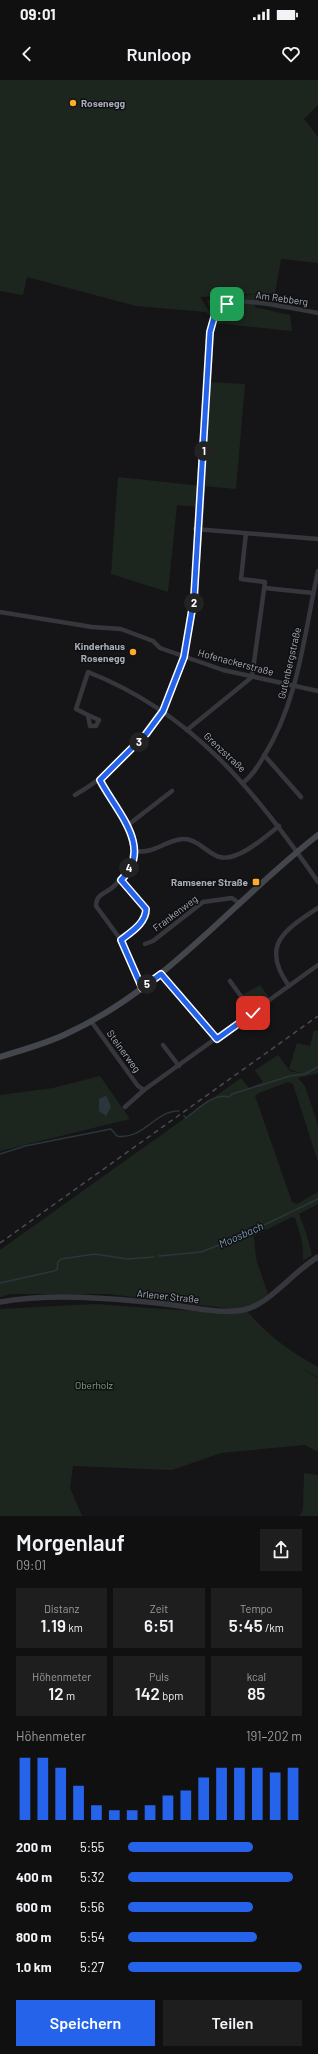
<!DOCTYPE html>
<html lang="de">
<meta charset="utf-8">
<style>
:root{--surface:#101011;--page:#1e1e1f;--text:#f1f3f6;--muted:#9c9d9f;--accent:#2563eb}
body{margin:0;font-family:Barlow,sans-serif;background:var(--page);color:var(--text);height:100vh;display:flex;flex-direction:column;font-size:15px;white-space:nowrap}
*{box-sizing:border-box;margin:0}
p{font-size:13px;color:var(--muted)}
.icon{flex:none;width:22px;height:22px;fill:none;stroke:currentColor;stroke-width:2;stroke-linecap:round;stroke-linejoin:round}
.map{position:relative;height:1436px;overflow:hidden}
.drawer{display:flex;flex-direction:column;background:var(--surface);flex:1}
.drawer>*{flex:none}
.pin{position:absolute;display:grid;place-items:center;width:34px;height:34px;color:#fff;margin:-17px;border-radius:8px;box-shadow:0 2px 6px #0006}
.km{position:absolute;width:20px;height:20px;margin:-10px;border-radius:50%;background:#222;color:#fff;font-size:11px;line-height:20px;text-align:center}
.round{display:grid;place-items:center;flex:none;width:42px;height:42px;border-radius:0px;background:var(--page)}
.overview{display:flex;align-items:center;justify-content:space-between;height:68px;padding:0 16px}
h1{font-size:22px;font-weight:600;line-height:30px}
.metrics{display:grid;grid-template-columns:repeat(3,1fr);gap:6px;height:68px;padding:4px 16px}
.metrics div{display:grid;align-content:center;border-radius:0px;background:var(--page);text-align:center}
.metrics b{font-size:17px;font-weight:600}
.metrics small{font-size:11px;font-weight:400}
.metrics p{font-size:11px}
.chart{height:112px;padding:8px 16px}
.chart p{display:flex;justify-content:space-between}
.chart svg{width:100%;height:72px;margin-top:4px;stroke:var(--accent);stroke-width:6}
.action{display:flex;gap:8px;margin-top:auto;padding:8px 16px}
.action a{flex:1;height:46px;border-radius:0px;background:var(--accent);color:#fff;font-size:16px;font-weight:600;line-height:46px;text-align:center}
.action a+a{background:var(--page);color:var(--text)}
ul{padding:0 16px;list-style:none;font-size:13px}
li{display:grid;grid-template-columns:64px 48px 1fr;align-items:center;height:30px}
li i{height:10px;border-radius:5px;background:var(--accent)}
.status{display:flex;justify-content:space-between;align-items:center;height:28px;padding:0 20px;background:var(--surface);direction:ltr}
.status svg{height:11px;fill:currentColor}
header{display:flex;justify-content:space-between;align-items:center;height:52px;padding:0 16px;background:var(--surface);font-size:18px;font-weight:600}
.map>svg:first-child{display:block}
.green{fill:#1d261e;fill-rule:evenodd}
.water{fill:#2b353c}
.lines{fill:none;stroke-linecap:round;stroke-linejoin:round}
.stream{stroke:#2b353c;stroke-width:1.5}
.minor{stroke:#36373d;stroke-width:4.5}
.tertiary{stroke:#36373d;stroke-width:5.5}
.secondary{stroke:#44464d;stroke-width:6}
.rail{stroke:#494b52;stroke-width:1.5;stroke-dasharray:5 4;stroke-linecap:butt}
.route-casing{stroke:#fff;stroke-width:8}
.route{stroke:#2563eb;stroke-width:5}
.poi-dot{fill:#fcac28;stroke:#101012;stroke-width:1.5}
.labels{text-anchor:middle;stroke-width:3;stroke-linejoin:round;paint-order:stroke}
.poi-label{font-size:10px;font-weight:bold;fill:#a6adb8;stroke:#101012;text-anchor:end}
.street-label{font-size:10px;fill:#a6adb8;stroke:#101012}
.park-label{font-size:10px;fill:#7ca47d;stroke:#101012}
.water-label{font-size:11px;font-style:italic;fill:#7b9db5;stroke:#101012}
</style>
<div class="status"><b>09:01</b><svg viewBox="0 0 49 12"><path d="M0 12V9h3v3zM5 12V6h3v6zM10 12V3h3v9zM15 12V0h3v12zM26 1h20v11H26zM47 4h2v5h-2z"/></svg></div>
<header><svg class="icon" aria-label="back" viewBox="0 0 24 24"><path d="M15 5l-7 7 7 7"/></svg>Runloop<svg class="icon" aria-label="heart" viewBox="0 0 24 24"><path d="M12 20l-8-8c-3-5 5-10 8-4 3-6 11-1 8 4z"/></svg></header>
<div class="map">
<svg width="318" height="1436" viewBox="0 0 318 1436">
<rect width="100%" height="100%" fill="#151517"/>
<g class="green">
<path d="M0 0H318V25L304 39 318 57V183L281 179 275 213 263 214 254 227 290 235 292 251 214 243 212 237 206 232 136 226 27 197 23 215 0 211ZM263 213 207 220 211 234 200 217Z"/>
<path d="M208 302 245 304 236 409 203 406 201 427 177 425 168 512 111 494 118 397 202 406Z"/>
<path d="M260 905 269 917 254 928 240 916Z"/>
<path d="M314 950 318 951V993L298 998 305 1006 318 1045V1082L293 1004 288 1002 259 1013 255 1016 292 1122 297 1124 318 1112V1124L299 1134 306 1153 312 1175 303 1181C304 1165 300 1153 295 1138L292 1137 254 1156 256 1179 268 1214 246 1230C268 1256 288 1270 318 1287V1298L294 1283 318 1299V1372L305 1365 221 1373 172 1390 73 1386 70 1408 82 1436H0V1229L94 1224 221 1233 242 1230 108 1214H11L0 1217V1170L241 998 249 1008 263 1002 255 990 278 975 290 991 301 993 289 989 297 963 310 966Z"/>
<path d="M100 996 130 1039 0 1071V1015L53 1008Z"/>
<path d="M304 1393 318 1395V1436H299L303 1430Z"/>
</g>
<path class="water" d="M105 1016 107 1017 111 1027 106 1036 99 1031V1019Z"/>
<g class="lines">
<g class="stream">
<path d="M184 1036 186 1038C197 1030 214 1012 229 1017L232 1014 290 996 305 994 318 987"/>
<path d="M0 1074 25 1066 111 1049 117 1056C142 1061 156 1030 179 1031"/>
<path d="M159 1176 201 1172 235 1159 318 1119"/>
<path d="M0 1203 54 1191 57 1190 58 1182 61 1179 95 1174 127 1179 154 1177"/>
</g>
<g class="minor">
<path d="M195 449 318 459"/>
<path d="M265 508 313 513"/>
<path d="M0 532 92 547 121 549 153 561 160 568 223 590 318 611"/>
<path d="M88 635 99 640 96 646H90L88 635 76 629 88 592C193 633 256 712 318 802"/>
<path d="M187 650 252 597 265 502 241 499 246 453"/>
<path d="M264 675 301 717"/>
<path d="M99 700C120 739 158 768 113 807 105 814 96 814 96 826L121 860 142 908"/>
<path d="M244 702C253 695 258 686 264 676 299 620 304 554 318 491"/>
<path d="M75 715C109 695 144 665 163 630 195 572 196 503 201 439 205 377 207 314 210 252 212 242 215 232 224 225 239 215 299 230 318 233"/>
<path d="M128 745 172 711"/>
<path d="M135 771C155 774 164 761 182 759 191 758 198 763 204 768 209 771 214 776 220 777 238 782 266 756 279 746"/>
<path d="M121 800 146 829C146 843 131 852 121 860"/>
<path d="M145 864 153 861 203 822 232 818 239 823"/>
<path d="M161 894 217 959"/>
<path d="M230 901 253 933"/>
<path d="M289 906C259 865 286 849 318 828"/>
<path d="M91 941 138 1006 144 1010"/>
<path d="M163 965 179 986"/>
<path d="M125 1027 144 1010 318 885"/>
</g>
<path class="tertiary" d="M0 1222C51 1213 106 1218 157 1223 182 1225 224 1236 247 1229 270 1223 295 1190 318 1177"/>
<path class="secondary" d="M0 977C22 970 45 964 66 954 165 909 234 820 318 755"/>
<path class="rail" d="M0 1163 318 936"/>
</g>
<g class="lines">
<defs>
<path id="route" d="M227 224 215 234 210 252 194 518 184 577 163 631 146 654 100 700C115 730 155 768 121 800L146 829C146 843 131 852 121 860L142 908 161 894 217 959 253 933"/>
</defs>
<use href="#route" class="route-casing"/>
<use href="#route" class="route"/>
</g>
<g class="poi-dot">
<circle cx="73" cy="23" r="4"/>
<circle cx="133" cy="572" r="4"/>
<rect x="252" y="798" width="8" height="8" rx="2"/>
</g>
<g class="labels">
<g class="poi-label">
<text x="81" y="27" text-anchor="start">Rosenegg</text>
<text x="125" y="570">Kinderhaus<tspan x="125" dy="12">Rosenegg</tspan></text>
<text x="248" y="806">Ramsener Straße</text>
</g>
<g class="street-label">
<text transform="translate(282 218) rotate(8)" y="4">Am Rebberg</text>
<text transform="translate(236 582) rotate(15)" y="4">Hofenackerstraße</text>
<text transform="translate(289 583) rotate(-77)" y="4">Gutenbergstraße</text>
<text transform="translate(225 672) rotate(43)" y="4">Grenzstraße</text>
<text transform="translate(175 833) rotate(-37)" y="4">Frankenweg</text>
<text transform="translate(124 971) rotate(54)" y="4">Steinerweg</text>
<text transform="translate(168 1216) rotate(6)" y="4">Arlener Straße</text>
</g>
<g class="park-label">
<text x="94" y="1309">Oberholz</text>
</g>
<g class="water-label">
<text transform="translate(241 1155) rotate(-24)" y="4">Moosbach</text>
</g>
</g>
</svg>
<div class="pin" style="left:227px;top:224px;background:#1e9e55"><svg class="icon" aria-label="arrive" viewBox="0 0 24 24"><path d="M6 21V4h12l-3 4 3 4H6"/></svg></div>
<div class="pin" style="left:253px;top:933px;background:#d93025"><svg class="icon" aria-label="check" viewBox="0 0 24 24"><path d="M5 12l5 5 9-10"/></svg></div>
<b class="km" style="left:204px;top:371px">1</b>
<b class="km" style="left:194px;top:523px">2</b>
<b class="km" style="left:139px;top:662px">3</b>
<b class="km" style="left:129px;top:788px">4</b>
<b class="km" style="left:147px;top:904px">5</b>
</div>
<section class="drawer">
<div class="overview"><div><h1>Morgenlauf</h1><p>09:01</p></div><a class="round"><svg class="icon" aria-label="share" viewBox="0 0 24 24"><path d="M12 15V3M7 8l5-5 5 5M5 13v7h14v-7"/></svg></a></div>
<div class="metrics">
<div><p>Distanz</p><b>1.19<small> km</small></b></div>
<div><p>Zeit</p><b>6:51</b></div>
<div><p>Tempo</p><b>5:45<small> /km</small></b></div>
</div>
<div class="metrics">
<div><p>Höhenmeter</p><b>12<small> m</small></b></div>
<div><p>Puls</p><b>142<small> bpm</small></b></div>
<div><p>kcal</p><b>85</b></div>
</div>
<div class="chart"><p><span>Höhenmeter</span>191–202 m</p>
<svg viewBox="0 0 160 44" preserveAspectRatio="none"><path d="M5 44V6M15 44V6M25 44V12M35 44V23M45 44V35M55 44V38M65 44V38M75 44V35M85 44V29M95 44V26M105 44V18M115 44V12M125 44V12M135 44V12M145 44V15M155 44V12"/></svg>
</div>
<ul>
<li><b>200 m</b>5:55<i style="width:72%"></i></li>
<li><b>400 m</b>5:32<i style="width:95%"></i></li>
<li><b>600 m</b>5:56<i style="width:72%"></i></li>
<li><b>800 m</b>5:54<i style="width:74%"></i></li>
<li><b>1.0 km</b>5:27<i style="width:100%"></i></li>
</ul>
<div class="action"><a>Speichern</a><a>Teilen</a></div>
</section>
